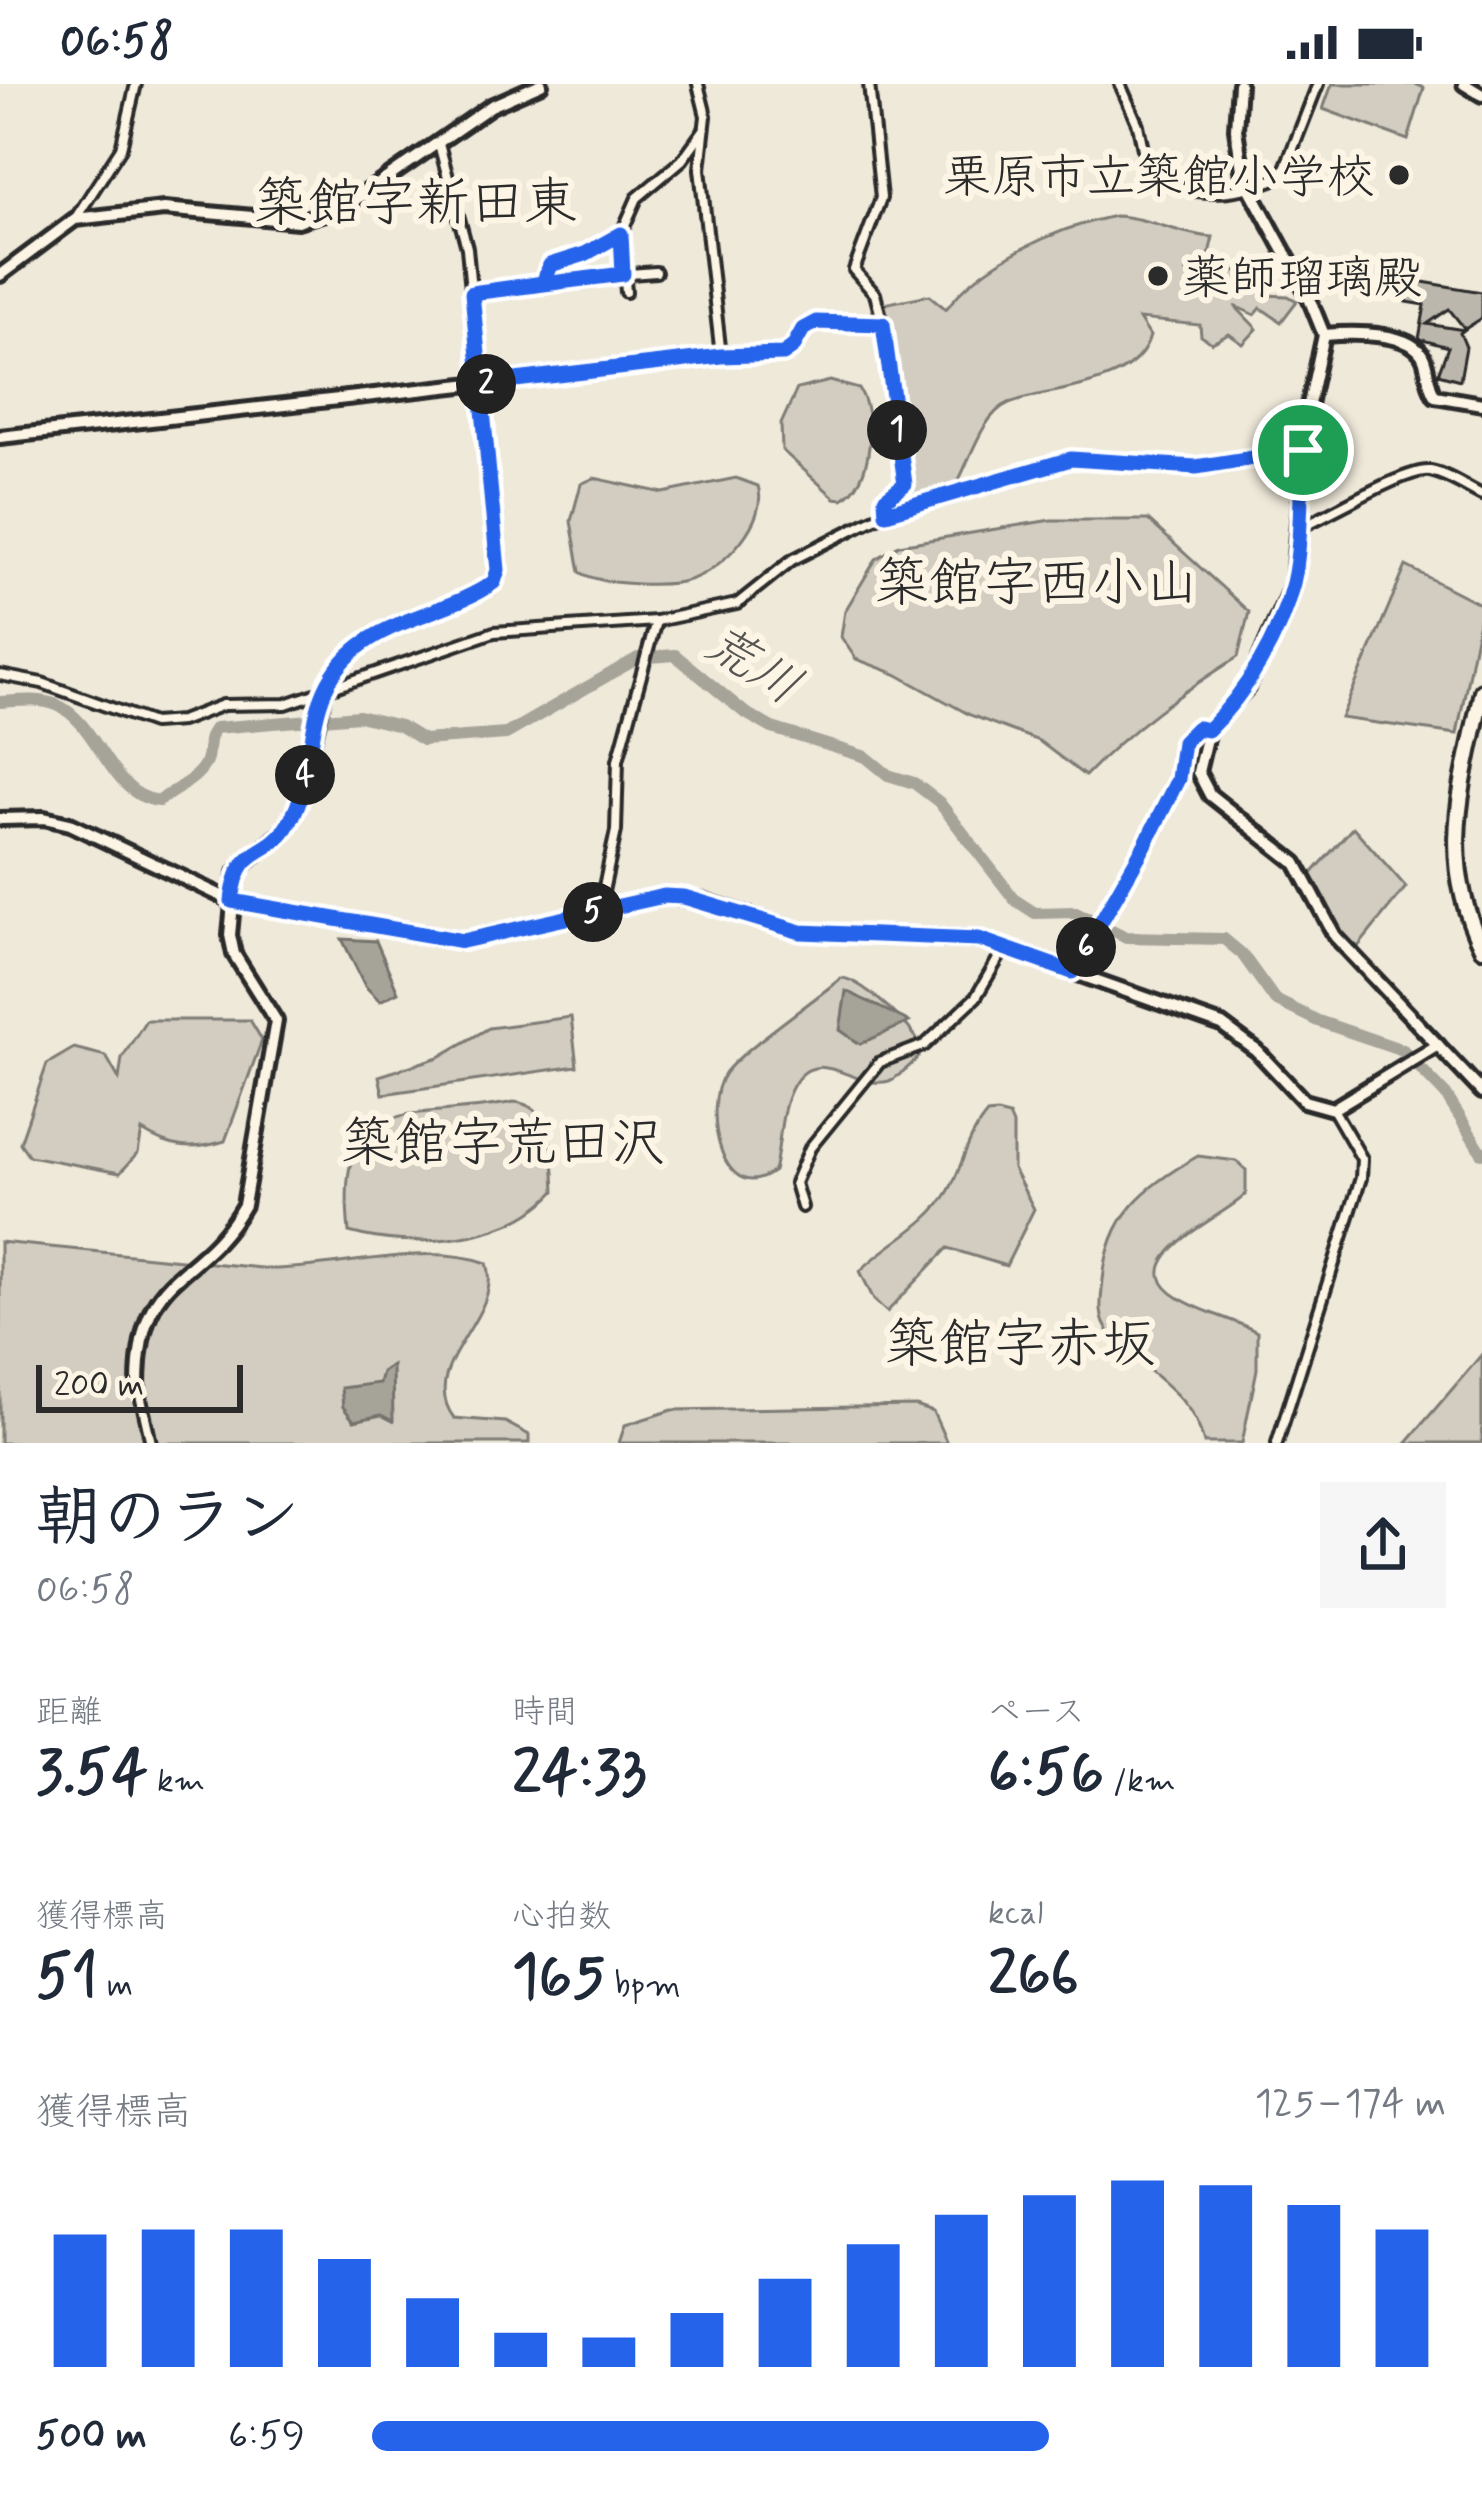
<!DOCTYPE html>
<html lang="ja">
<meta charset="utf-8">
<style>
:root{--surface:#fff;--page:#f6f6f7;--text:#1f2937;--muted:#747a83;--accent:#2563eb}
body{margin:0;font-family:Mynerve,"Klee One",sans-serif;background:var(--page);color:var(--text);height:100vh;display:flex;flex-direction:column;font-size:45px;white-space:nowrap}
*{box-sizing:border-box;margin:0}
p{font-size:39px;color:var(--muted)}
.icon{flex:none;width:66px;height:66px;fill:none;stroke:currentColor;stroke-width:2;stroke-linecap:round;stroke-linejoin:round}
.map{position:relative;height:1359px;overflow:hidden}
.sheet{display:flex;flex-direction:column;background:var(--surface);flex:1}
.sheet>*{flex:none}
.scale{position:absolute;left:36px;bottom:30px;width:207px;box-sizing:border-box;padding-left:12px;border:6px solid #2b2b2b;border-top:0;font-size:33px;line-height:42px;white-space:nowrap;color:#2b2b2b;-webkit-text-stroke:9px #fcf5e5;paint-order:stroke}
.pin{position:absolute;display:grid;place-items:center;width:102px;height:102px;color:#fff;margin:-51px;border:6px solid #fff;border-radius:50%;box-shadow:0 3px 12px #0007}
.km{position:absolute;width:60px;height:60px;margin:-30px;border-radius:50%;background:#222;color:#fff;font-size:33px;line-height:60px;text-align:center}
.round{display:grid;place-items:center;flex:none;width:126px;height:126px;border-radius:0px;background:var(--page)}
.headline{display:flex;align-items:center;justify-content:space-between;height:204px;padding:0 36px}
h1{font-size:66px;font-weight:700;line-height:90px}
.metrics{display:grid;grid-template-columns:repeat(3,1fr);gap:18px;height:204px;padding:12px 36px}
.metrics div{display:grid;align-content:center}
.metrics b{font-size:60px;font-weight:700}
.metrics small{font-size:33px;font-weight:400}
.metrics p{font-size:33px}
.chart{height:336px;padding:24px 36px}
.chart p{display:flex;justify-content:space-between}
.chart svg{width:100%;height:216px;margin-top:12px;stroke:var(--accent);stroke-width:6}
ul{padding:0 36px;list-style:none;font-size:39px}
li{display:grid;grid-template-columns:192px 144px 1fr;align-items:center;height:90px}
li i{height:30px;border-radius:15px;background:var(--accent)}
.status{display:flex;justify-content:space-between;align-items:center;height:84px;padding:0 60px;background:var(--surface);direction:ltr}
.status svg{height:33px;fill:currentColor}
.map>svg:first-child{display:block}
.green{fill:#d2cdc0;stroke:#7e7c76;stroke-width:3}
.water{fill:#a6a399;stroke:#75736d;stroke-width:3}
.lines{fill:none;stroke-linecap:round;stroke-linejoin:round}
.river{stroke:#a6a399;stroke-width:12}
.building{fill:#bcb7ac;stroke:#2b2b2b;stroke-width:3}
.street-casing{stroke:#2b2b2b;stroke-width:16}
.secondary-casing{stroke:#2b2b2b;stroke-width:20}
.highway-casing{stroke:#2b2b2b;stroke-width:22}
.street{stroke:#fcf5e5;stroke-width:8}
.secondary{stroke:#fcf5e5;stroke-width:10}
.highway{stroke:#fcf5e5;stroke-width:14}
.route-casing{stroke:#fff;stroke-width:24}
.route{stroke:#2563eb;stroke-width:15}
.poi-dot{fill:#2b2b2b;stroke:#fcf5e5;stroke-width:4.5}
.labels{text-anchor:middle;stroke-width:12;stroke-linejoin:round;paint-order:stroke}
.poi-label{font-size:48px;fill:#2b2b2b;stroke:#fcf5e5;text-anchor:end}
.water-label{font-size:51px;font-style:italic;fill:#565552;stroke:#fcf5e5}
.quarter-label{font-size:54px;fill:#2b2b2b;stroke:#fcf5e5}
</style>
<div class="status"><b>06:58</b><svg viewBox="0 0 49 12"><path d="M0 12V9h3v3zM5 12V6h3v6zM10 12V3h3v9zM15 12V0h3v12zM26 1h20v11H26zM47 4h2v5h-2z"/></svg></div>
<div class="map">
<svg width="1482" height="1359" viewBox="0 0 1482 1359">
<rect width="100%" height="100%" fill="#efe9da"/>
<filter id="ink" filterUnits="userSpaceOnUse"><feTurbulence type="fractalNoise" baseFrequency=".00833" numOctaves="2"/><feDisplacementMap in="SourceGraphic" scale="24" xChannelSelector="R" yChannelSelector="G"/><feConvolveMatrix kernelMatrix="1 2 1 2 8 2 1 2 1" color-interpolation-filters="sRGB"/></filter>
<g filter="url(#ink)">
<g class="green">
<path d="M1332 0H1415L1424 4 1408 56 1323 25Z"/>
<path d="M1114 132C1149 133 1178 151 1213 153L1208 174 1187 185V190L1196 193 1198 204 1205 206 1207 183 1213 179 1263 196 1264 211 1288 212 1297 217 1281 238 1261 224 1255 231 1235 222 1257 245 1243 260 1229 250 1212 259 1201 252 1200 241 1139 235 1150 252C1136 305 1050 303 1009 319 978 332 968 389 948 414 866 422 909 345 897 295 892 276 878 262 874 243L883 220 929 211 946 225C982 177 1056 144 1114 132Z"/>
<path d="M830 297 859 305C876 331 874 399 842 415L835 414 782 366 781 340 797 305Z"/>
<path d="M594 394 663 409 736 394 758 402C769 436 724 484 692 495 669 504 599 501 580 488L571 437 581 400Z"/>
<path d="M1051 436H1148L1249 528 1238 573C1181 609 1132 643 1085 692L1039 657 970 631 896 590 856 575 841 553 845 527 876 475 899 461Z"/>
<path d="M1406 482 1482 521 1457 650 1341 634Z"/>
<path d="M1353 743 1406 803 1357 864 1300 803Z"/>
<path d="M841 894C859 894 907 938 916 954 920 961 919 966 919 973 910 981 900 993 889 997 856 1007 817 958 793 1002 779 1027 781 1060 774 1087 722 1127 701 1023 725 989 743 965 814 917 841 894Z"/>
<path d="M571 933 577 982 383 1010 379 992 439 973 489 944Z"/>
<path d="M146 936H250L262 956 225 1057C192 1067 171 1065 142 1047L138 1069 120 1089 29 1072 20 1059 47 980 74 964 106 972 119 995 122 974Z"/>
<path d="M514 1018C554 1021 553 1074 555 1107 508 1159 413 1166 349 1148 334 1002 409 1039 514 1018Z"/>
<path d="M997 1029 1009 1032 1013 1041V1085L1034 1125 1006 1182 948 1164 887 1228 874 1216 860 1187C888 1159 926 1143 948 1108 963 1083 966 1054 987 1030Z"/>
<path d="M1198 1072 1236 1077 1246 1086V1110C1227 1132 1116 1176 1179 1214 1203 1229 1232 1234 1257 1248V1285L1242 1359H1204C1192 1306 1141 1288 1110 1249 1097 1234 1101 1215 1103 1196 1109 1131 1143 1103 1198 1072Z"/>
<path d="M0 1158 271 1185C338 1185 425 1157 487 1179 505 1233 415 1282 454 1334L505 1338 529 1351V1359H0Z"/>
<path d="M1482 1270V1359H1406L1472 1282Z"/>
<path d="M916 1322 933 1328 947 1359H619L625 1341 672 1326Z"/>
</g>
<g class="water">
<path d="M342 855 376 857 398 908 380 917 365 902Z"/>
<path d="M846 907 904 935 909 938 860 960 840 946Z"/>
<path d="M392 1281 393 1337 381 1331 354 1337 343 1323 341 1304 379 1299 382 1288Z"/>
</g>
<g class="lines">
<path class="river" d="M0 618C19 617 38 614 57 621 99 639 109 712 159 717 173 706 203 693 207 674 210 661 206 656 215 644L359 632 400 642 423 656 506 650 638 574 675 571 744 628 772 644 866 673 888 691 914 699 939 718 1015 816 1035 829 1076 828 1126 853 1224 855 1242 870 1275 916 1318 937 1403 966 1446 1011 1482 1069"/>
</g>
<path class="building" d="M1411 196 1482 208V234L1465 245 1449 225 1427 240 1464 246 1460 249 1466 263 1460 296 1438 290 1448 263 1419 255 1425 221 1407 218Z"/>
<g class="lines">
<defs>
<g id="street">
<path d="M698 0 706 32 700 85 721 272 783 270 793 263 803 245 816 238 883 240"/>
<path d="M869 0 881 114 854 186 875 210 886 251 905 400 885 415 886 429"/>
<path d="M1120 0 1138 41 1148 90C1192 116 1238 111 1282 92L1318 0"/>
<path d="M75 135 121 64 136 0"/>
<path d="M621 150 626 208"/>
<path d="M543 199 550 181 585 170 621 150 637 114 682 76 703 47"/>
<path d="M472 209 563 195 656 188"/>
<path d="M1299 444C1327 432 1406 384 1430 387 1447 390 1466 403 1482 411"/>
<path d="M0 591 42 599 153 639 181 637 223 621 286 620 494 548 656 537 737 520 792 476 897 423 944 415 1071 375 1196 383 1303 366"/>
<path d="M325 606C339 585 355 565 376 550 405 529 487 517 498 486L467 164 439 60"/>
<path d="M599 826 616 747 618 676 656 537"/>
<path d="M1072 888 1145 761 1178 695 1183 658 1197 644 1208 646"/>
<path d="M802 1123 795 1099 810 1064 880 978 925 961 976 913 1005 863"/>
<path d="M138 1302 151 1359"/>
<path d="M1277 1359 1361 1094 1362 1075 1333 1025"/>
</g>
<g id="secondary">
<path d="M1239 0 1236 45 1243 92 1307 209 1324 251C1349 249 1413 246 1424 275 1429 288 1427 300 1435 312L1482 320"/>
<path d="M1464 0 1482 11"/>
<path d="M0 191 75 135 164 125 298 137 345 123 491 22 541 0"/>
<path d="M1324 251 1307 329 1293 498 1247 604 1208 646 1198 688 1210 711 1296 779 1335 852 1482 1008"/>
<path d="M0 353 721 272"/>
<path d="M0 735 44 734 70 740 232 817 463 857 664 812 705 817 801 848 979 855 1222 941 1257 967 1304 1017 1333 1025 1438 961"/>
<path d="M138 1302C138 1182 198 1202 244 1121L276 937 234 870 230 851 236 788 286 744 299 718 325 607"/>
</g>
<path id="highway" d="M1482 607C1463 701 1437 773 1482 864"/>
</defs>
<use href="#street" class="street-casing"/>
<use href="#secondary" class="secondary-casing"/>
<use href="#highway" class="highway-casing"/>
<use href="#street" class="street"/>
<use href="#secondary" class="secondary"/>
<use href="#highway" class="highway"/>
</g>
</g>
<g class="lines" filter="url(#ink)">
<defs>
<path id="route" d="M1303 366 1196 383 1071 375 886 429 885 415 905 400 883 240 816 238 803 245 793 263 783 270 721 272 481 300 472 209 543 199 550 181 585 170 621 150 623 190 472 209 498 486 494 498C438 537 357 534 325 606 307 647 313 699 289 739 266 778 239 756 232 817L463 857 664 812 684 813 801 848 979 855 1072 888 1145 761 1178 695 1183 658 1197 644 1208 646C1247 608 1279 553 1293 499 1302 461 1300 407 1303 366"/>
</defs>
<use href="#route" class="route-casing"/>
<use href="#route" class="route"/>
</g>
<g class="poi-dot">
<circle cx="1399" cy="91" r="12"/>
<circle cx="1158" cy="192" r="12"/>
</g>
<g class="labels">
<g class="poi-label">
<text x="1375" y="108">栗原市立築館小学校</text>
<text x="1182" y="209" text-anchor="start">薬師瑠璃殿</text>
</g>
<g class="water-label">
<text transform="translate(754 579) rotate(32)" y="18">荒川</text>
</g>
<g class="quarter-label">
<text x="416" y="136">築館字新田東</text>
<text x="1037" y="516">築館字西小山</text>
<text x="503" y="1076">築館字荒田沢</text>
<text x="1020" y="1277">築館字赤坂</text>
</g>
</g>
</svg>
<div class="scale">200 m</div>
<div class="pin" style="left:1303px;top:366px;background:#1e9e55"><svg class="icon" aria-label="arrive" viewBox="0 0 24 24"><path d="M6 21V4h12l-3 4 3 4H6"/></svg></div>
<b class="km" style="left:897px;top:346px">1</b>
<b class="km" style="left:486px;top:300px">2</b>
<b class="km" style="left:305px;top:691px">4</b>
<b class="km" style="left:593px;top:828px">5</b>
<b class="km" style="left:1086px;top:863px">6</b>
</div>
<section class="sheet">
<div class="headline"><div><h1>朝のラン</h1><p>06:58</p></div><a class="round"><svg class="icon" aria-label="share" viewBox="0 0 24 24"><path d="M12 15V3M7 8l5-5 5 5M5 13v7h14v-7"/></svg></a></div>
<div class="metrics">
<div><p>距離</p><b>3.54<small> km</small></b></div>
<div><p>時間</p><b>24:33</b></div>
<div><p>ペース</p><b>6:56<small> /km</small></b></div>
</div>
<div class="metrics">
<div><p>獲得標高</p><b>51<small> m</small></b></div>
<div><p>心拍数</p><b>165<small> bpm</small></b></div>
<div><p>kcal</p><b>266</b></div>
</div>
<div class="chart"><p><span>獲得標高</span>125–174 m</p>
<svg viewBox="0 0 160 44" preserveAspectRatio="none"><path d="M5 44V17M15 44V16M25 44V16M35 44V22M45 44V30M55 44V37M65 44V38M75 44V33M85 44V26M95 44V19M105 44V13M115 44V9M125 44V6M135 44V7M145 44V11M155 44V16"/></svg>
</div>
<ul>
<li><b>500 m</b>6:59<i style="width:63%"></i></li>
</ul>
</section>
